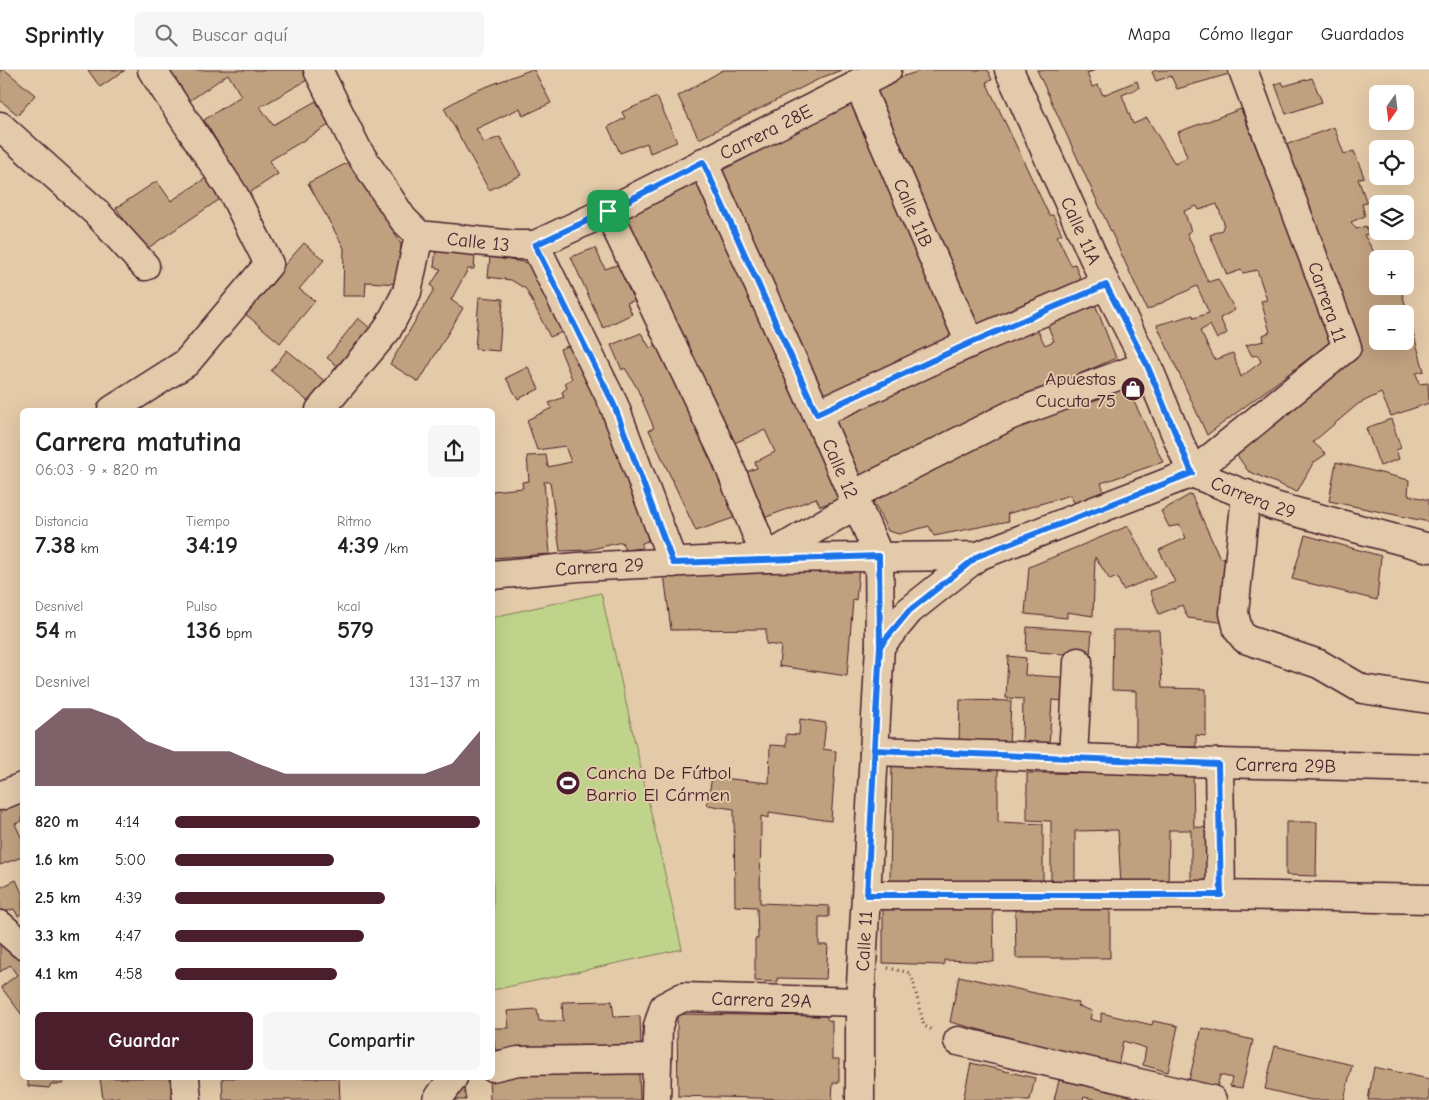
<!DOCTYPE html>
<html lang="es">
<meta charset="utf-8">
<style>
:root{--surface:#fff;--page:#f6f6f6;--text:#202124;--muted:#757577;--line:#e0e0e0;--accent:#4a1f2b}
body{margin:0;font-family:"Comic Neue",sans-serif;background:var(--page);color:var(--text);height:100vh;display:flex;flex-direction:column;font-size:19px;white-space:nowrap}
*{box-sizing:border-box;margin:0}
p{font-size:16px;color:var(--muted)}
.icon{flex:none;width:28px;height:28px;fill:none;stroke:currentColor;stroke-width:2;stroke-linecap:round;stroke-linejoin:round}
.map{position:relative;flex:1;overflow:hidden}
.drawer{position:absolute;left:20px;top:338px;width:475px;height:672px;display:flex;flex-direction:column;background:var(--surface);border-radius:8px;box-shadow:0 5px 20px #0002}
.drawer>*{flex:none}
.needle{width:32px;rotate:194deg}
.fabs{position:absolute;left:1369px;top:15px;display:grid;gap:10px}
.fabs a{display:grid;place-items:center;width:45px;height:45px;border-radius:8px;background:var(--surface);box-shadow:0 5px 20px #0002;font-size:25px}
.pin{position:absolute;display:grid;place-items:center;width:42px;height:42px;color:#fff;margin:-21px;border-radius:10px;box-shadow:0 2px 8px #0006}
.round{display:grid;place-items:center;flex:none;width:52px;height:52px;border-radius:8px;background:var(--page)}
.head{display:flex;align-items:center;justify-content:space-between;height:85px;padding:0 15px}
h1{font-size:28px;font-weight:600;line-height:38px}
.metrics{display:grid;grid-template-columns:repeat(3,1fr);gap:8px;height:85px;padding:5px 15px}
.metrics div{display:grid;align-content:center}
.metrics b{font-size:25px;font-weight:600}
.metrics small{font-size:14px;font-weight:400}
.metrics p{font-size:14px}
.chart{height:140px;padding:10px 15px}
.chart p{display:flex;justify-content:space-between}
.chart svg{width:100%;height:90px;margin-top:5px;fill:var(--accent);opacity:.7}
.primary-button{display:flex;gap:10px;margin-top:auto;padding:10px 15px}
.primary-button a{flex:1;height:58px;border-radius:8px;background:var(--accent);color:#fff;font-size:20px;font-weight:600;line-height:58px;text-align:center}
.primary-button a+a{background:var(--page);color:var(--text)}
ul{padding:0 15px;list-style:none;font-size:16px}
li{display:grid;grid-template-columns:80px 60px 1fr;align-items:center;height:38px}
li i{height:12px;border-radius:6px;background:var(--accent)}
header{display:flex;align-items:center;gap:30px;box-sizing:border-box;height:70px;padding:0 25px;background:var(--surface);border-bottom:1px solid var(--line)}
header strong{font-size:24px}
nav{display:flex;gap:28px;margin-inline-start:auto;font-size:18px}
.search{width:350px;height:45px;background:var(--page);display:flex;align-items:center;gap:12px;box-sizing:border-box;padding:0 18px;border-radius:8px;color:var(--muted);font-size:19px}
.map>svg:first-child{display:block}
.grass{fill:#bfd48a;stroke:#847a5a}
.building{fill:#c0a17f;stroke:#4a1f2b;fill-rule:evenodd}
.lines{fill:none;stroke-linecap:round;stroke-linejoin:round}
.minor-casing{stroke:#4a1f2b;stroke-width:31}
.path{stroke:#4a1f2b;stroke-width:3;stroke-dasharray:1 4;stroke-linecap:butt}
.minor{stroke:#e2caab;stroke-width:28}
.route-casing{stroke:#fff;stroke-width:10}
.route{stroke:#1a73e8;stroke-width:6}
.labels{text-anchor:middle;stroke-width:4;stroke-linejoin:round;paint-order:stroke}
.street-label{font-size:19px;fill:#4a1f2b;stroke:#e2caab}
.poi-label{font-size:19px;fill:#4a1f2b;stroke:#e2caab;text-anchor:end}
</style>
<header>
<strong>Sprintly</strong>
<div class="search"><svg class="icon" aria-label="search" viewBox="0 0 24 24"><circle cx="10" cy="10" r="6"/><path d="M15 15l6 6"/></svg>Buscar aquí</div>
<nav><a>Mapa</a><a>Cómo llegar</a><a>Guardados</a></nav>
</header>
<div class="map">
<svg width="1429" height="1030" viewBox="0 0 1429 1030">
<rect width="100%" height="100%" fill="#e3caa8"/>
<filter id="ink" filterUnits="userSpaceOnUse"><feTurbulence type="fractalNoise" baseFrequency=".02" numOctaves="2"/><feDisplacementMap in="SourceGraphic" scale="10" xChannelSelector="R" yChannelSelector="G"/><feConvolveMatrix kernelMatrix="1 2 1 2 8 2 1 2 1" color-interpolation-filters="sRGB"/></filter>
<g filter="url(#ink)">
<path class="grass" d="M601 523 682 879 493 920V547Z"/>
<g class="building">
<path d="M0 0H5L35 25 18 45 0 30Z"/>
<path d="M88 0H125L100 17Z"/>
<path d="M167 0H304L309 9 260 37 273 55 316 31 329 55 269 91 278 104 249 123 204 50 241 26 228 4 188 32Z"/>
<path d="M530 0H534L551 33 523 46 520 38 476 59 484 73 500 67 521 105 489 120 444 38 470 23Z"/>
<path d="M723 0H842L823 7 699 69 678 26Z"/>
<path d="M923 0H988L992 10 986 12 1049 145H1053L1062 164 1057 166 1071 195 1075 194 1082 213 977 256 867 18Z"/>
<path d="M1037 0H1096L1087 3 1092 17 1098 15 1103 25 1137 11 1139 18 1122 25 1133 54 1147 48 1175 94 1187 87 1178 62 1241 39 1332 271 1207 365 1157 255 1193 245 1194 248 1209 243 1197 216 1147 240ZM1217 134 1224 153 1222 160 1210 165 1227 205 1241 200 1243 203 1257 200 1267 230 1261 231 1270 262 1263 265 1264 271 1246 275 1252 286 1258 285 1261 292 1241 307 1233 283 1215 290 1200 261 1210 255 1217 269 1227 263 1220 248 1235 240 1218 209 1208 212 1187 163 1191 161 1184 141 1197 136 1199 140Z"/>
<path d="M1156 0H1227L1229 4 1177 19 1171 6 1156 11 1152 2Z"/>
<path d="M1312 8 1322 32 1286 44 1275 14 1282 12 1284 16Z"/>
<path d="M657 27 677 72 650 83 647 73 620 83 608 57 625 48 622 42Z"/>
<path d="M851 32 915 178 920 177 952 269 823 328 716 96Z"/>
<path d="M1334 57 1344 84 1354 81 1364 107 1358 109 1367 133 1362 134 1365 146 1351 152 1356 159 1366 156 1368 164 1364 165 1378 189V216H1400L1424 301 1416 303 1419 314 1428 313 1429 333 1391 346 1381 323 1358 334 1313 372 1326 384 1313 393 1297 422 1248 401 1232 378 1337 297 1357 286 1283 76ZM1378 244H1405V271H1378Z"/>
<path d="M351 91 401 174 399 214 366 212 365 226H343L344 178 308 113Z"/>
<path d="M694 105 845 427 820 436 816 428 764 448 746 402 757 398 755 392 775 382 765 360 732 374 622 144Z"/>
<path d="M209 106 223 127 145 180 116 138 157 111 171 131Z"/>
<path d="M304 173 324 190 299 219 315 231 280 273 243 242Z"/>
<path d="M595 178 605 199 623 193 638 229 627 233 632 244 603 258 571 187Z"/>
<path d="M436 179 475 183 474 199H468L451 230 463 238 419 312 390 294 434 219 431 215 441 199 434 197Z"/>
<path d="M490 187 524 192 539 198 572 258 550 267 526 219 511 210 488 207Z"/>
<path d="M479 227 503 229 499 281 475 279Z"/>
<path d="M1095 234 1116 288 1011 334 858 410 833 352 1037 259 1045 275 1054 271 1046 251Z"/>
<path d="M358 248 376 263 346 302 327 288Z"/>
<path d="M641 263 650 278 661 273 742 445 696 461 649 360 654 358 637 318 625 298 622 300 611 275Z"/>
<path d="M578 272 657 463 647 465 648 471 642 473V478L625 480 622 472 588 480 560 481 550 412H544L550 484 492 488V421L523 418 522 412 529 411 527 386 546 385 548 397 571 392 565 376 537 380 527 350 552 338 549 333 564 327 562 322 567 318 565 313 572 309 560 279Z"/>
<path d="M287 280 332 317 316 338 271 301Z"/>
<path d="M528 297 539 319 518 329 506 308Z"/>
<path d="M1124 311 1163 392 1101 413 1105 424 1075 434 1070 425 1007 444 1009 451 934 466 929 456 899 464 888 461 872 429 991 366Z"/>
<path d="M1391 349 1401 378 1396 380 1399 389 1380 396 1366 358Z"/>
<path d="M1336 392 1409 410 1408 425 1429 430V452L1329 431Z"/>
<path d="M1191 424 1220 488 1225 487 1227 553 1188 548 1182 535 1159 544 1150 521 1175 512 1159 480 1186 468 1180 455 1169 457 1161 441Z"/>
<path d="M1128 456 1155 507 1123 520 1117 507 1110 510 1095 487 1093 546 1067 542V548L1025 544 1029 497Z"/>
<path d="M1305 465 1381 486 1377 530 1292 509Z"/>
<path d="M859 498 856 530 853 529 847 606 779 596 781 576 766 574V559L671 560 664 504Z"/>
<path d="M1027 557 1092 561 1090 586 1026 581Z"/>
<path d="M1113 560H1159L1162 618 1206 619V666L1196 665V677L1136 676V621L1112 620Z"/>
<path d="M1008 586 1026 588 1025 605 1075 608 1064 631 1052 630 1049 676 1022 675 1023 629 1006 628Z"/>
<path d="M960 630 1011 631 1009 676 959 675Z"/>
<path d="M800 649 826 653 823 679 836 681 831 751 769 742V748L761 746 760 833 829 836V847H819V875H828L826 909 777 908 778 912 755 911V869H758L757 837 735 836 734 739 707 735 712 707 769 713 770 675 786 676V664L799 665Z"/>
<path d="M892 696 998 698V752L1043 754V813L890 811Z"/>
<path d="M1027 703 1193 704 1194 757 1217 758V814H1191V760H1169L1168 816H1121L1118 760 1075 761V819L1051 817V751L1027 750Z"/>
<path d="M22 730V751L15 754 22 769V787L0 795V740Z"/>
<path d="M1286 752H1317L1316 806 1286 805Z"/>
<path d="M16 810 22 823V843L18 846 14 839 3 842 0 836V818Z"/>
<path d="M1110 834V888H1016L1015 835Z"/>
<path d="M993 837 994 892 944 890V895L883 893V838Z"/>
<path d="M6 869 22 882V945L1 917 17 905 10 895 0 902V873Z"/>
<path d="M959 906 1079 933 1078 936 1092 941 1090 949 1101 952V943L1152 955 1153 951 1178 956 1168 1002 1143 995 1146 978 1123 971 1118 996 950 952Z"/>
<path d="M612 931 614 947 640 946 641 977 614 979 566 977 495 980 493 958H509L507 941 537 939 539 951H563L562 932Z"/>
<path d="M677 944 826 946 828 950 832 951V989H839V1013H833L832 1030 678 1026Z"/>
<path d="M1202 958 1253 970 1242 1018 1230 1016 1232 1008 1220 1005 1217 1017 1189 1010Z"/>
<path d="M1275 976 1352 995 1344 1030H1311L1265 1019Z"/>
<path d="M971 993 1035 1008 1030 1030H963Z"/>
<path d="M1374 997 1429 1009V1030H1368Z"/>
<path d="M639 1003 640 1030H490L489 1008 492 1006Z"/>
<path d="M28 1008H63V1014H51L49 1018 28 1016Z"/>
<path d="M100 1008H175L177 1030H119V1027L103 1029Z"/>
<path d="M222 1008H339L340 1030H223Z"/>
<path d="M1059 1010 1136 1026 1135 1030H1098L1084 1027 1083 1030H1054Z"/>
<path d="M464 1017 466 1030H444Z"/>
</g>
<g class="lines">
<defs>
<g id="minor">
<path id="s1" d="M318 0 358 81 403 149 419 165 515 175H535L608 141 887 0"/>
<path id="s2" d="M1009 0 1106 215 1147 295 1192 403"/>
<path id="s3" d="M858 13 970 273"/>
<path d="M0 56 97 143 145 196"/>
<path id="s4" d="M703 92 817 344 879 486 880 576"/>
<path d="M608 141 726 388 766 488 857 434"/>
<path d="M535 175 614 335 673 493"/>
<path d="M112 340 186 293 269 194 234 125 152 0"/>
<path d="M320 340 387 260 407 222 419 165"/>
<path d="M817 344 970 273 1106 215"/>
<path id="s5" d="M1192 403 1274 436 1429 478"/>
<path d="M1246 424 1234 543 1238 560 1245 569 1319 594 1362 619 1429 629"/>
<path d="M853 425 1011 345 1147 295"/>
<path id="s6" d="M492 505 578 497 766 488 978 486 1192 403 1347 277 1243 0"/>
<path id="s7" d="M874 681 1219 693 1429 698"/>
<path d="M1073 687 1078 592"/>
<path d="M1219 693 1221 825"/>
<path d="M0 726 22 717"/>
<path d="M867 825H1221L1429 829"/>
<path d="M0 855 22 874"/>
<path d="M958 971 1212 1030"/>
<path d="M492 997 518 991 657 989"/>
<path d="M185 1008 187 1030"/>
<path d="M437 1030 453 1008"/>
<path id="s8" d="M656 1030 658 956 664 937 683 927 860 932"/>
<path id="s9" d="M860 1030V932L880 576 909 541 978 486"/>
</g>
</defs>
<use href="#minor" class="minor-casing"/>
<path class="path" d="M888 898 911 903 924 956 933 960"/>
<use href="#minor" class="minor"/>
</g>
</g>
<g class="lines" filter="url(#ink)">
<defs>
<path id="route" d="M608 141 535 175 614 335 673 493 879 486 880 576 867 825H1221L1218 694 874 680 880 576 909 541 978 486 1192 403 1147 295 1106 215 970 273 817 344 703 92 608 141"/>
</defs>
<use href="#route" class="route-casing"/>
<use href="#route" class="route"/>
</g>
<defs>
<symbol id="shop-disc" viewBox="-11 -11 22 22"><circle r="9.5" fill="#4a1f2b" stroke="#e2caab"/><path d="M-5-2.5h2.3a2.7 3.5 0 0 1 5.4 0H5L5.5 6h-11ZM-1.5-2.5h3a1.5 2.3 0 0 0-3 0Z" fill="#fff"/></symbol>
<symbol id="stadium-disc" viewBox="-11 -11 22 22"><circle r="9.5" fill="#4a1f2b" stroke="#e2caab"/><path d="M0-5a6.5 5 0 1 0 0 10a6.5 5 0 1 0 0-10ZM-3.5-1.8h7v3.6h-7Z" fill="#fff"/></symbol>
</defs>
<g fill-rule="evenodd">
<use href="#shop-disc" x="1119" y="305" width="28" height="28"/>
<use href="#stadium-disc" x="554" y="699" width="28" height="28"/>
</g>
<g class="labels">
<g class="street-label">
<text dy="7" stroke="none"><textPath href="#s1" startOffset="568">Carrera 28E</textPath></text>
<text dy="7" stroke="none"><textPath href="#s3" startOffset="141">Calle 11B</textPath></text>
<text dy="7" stroke="none"><textPath href="#s2" startOffset="176">Calle 11A</textPath></text>
<text dy="7" stroke="none"><textPath href="#s1" startOffset="254">Calle 13</textPath></text>
<text transform="translate(1328 232) rotate(71)" y="7">Carrera 11</text>
<text dy="7" stroke="none"><textPath href="#s4" startOffset="336">Calle 12</textPath></text>
<text dy="7" stroke="none"><textPath href="#s5" startOffset="66">Carrera 29</textPath></text>
<text dy="7" stroke="none"><textPath href="#s6" startOffset="108">Carrera 29</textPath></text>
<text dy="7" stroke="none"><textPath href="#s7" startOffset="412">Carrera 29B</textPath></text>
<text dy="7" stroke="none"><textPath href="#s9" startOffset="159">Calle 11</textPath></text>
<text dy="7" stroke="none"><textPath href="#s8" startOffset="194">Carrera 29A</textPath></text>
</g>
<g class="poi-label">
<text x="1116" y="315">Apuestas<tspan x="1116" dy="22">Cucuta 75</tspan></text>
<text x="586" y="709" text-anchor="start">Cancha De Fútbol<tspan x="586" dy="22">Barrio El Cármen</tspan></text>
</g>
</g>
</svg>
<div class="fabs">
<a><svg class="needle" viewBox="-14 -14 28 28"><path d="M0-13l5 13h-10z" fill="#e53935"/><path d="M0 13l5-13h-10z" fill="#757577"/></svg></a>
<a><svg class="icon" aria-label="locate" viewBox="0 0 24 24"><circle cx="12" cy="12" r="6"/><path d="M12 2v4M12 18v4M2 12h4M18 12h4"/></svg></a>
<a><svg class="icon" aria-label="layers" viewBox="0 0 24 24"><path d="M12 4l9 5-9 5-9-5zM3 14l9 5 9-5"/></svg></a>
<a>+</a>
<a>−</a>
</div>
<div class="pin" style="left:608px;top:141px;background:#1e9e55"><svg class="icon" aria-label="arrive" viewBox="0 0 24 24"><path d="M6 21V4h12l-3 4 3 4H6"/></svg></div>
<section class="drawer">
<div class="head"><div><h1>Carrera matutina</h1><p>06:03 · 9 × 820 m</p></div><a class="round"><svg class="icon" aria-label="share" viewBox="0 0 24 24"><path d="M12 15V3M7 8l5-5 5 5M5 13v7h14v-7"/></svg></a></div>
<div class="metrics">
<div><p>Distancia</p><b>7.38<small> km</small></b></div>
<div><p>Tiempo</p><b>34:19</b></div>
<div><p>Ritmo</p><b>4:39<small> /km</small></b></div>
</div>
<div class="metrics">
<div><p>Desnivel</p><b>54<small> m</small></b></div>
<div><p>Pulso</p><b>136<small> bpm</small></b></div>
<div><p>kcal</p><b>579</b></div>
</div>
<div class="chart"><p><span>Desnivel</span>131–137 m</p>
<svg viewBox="0 0 160 44" preserveAspectRatio="none"><path d="M0 44V17L10 6L20 6L30 11L40 22L50 27L60 27L70 27L80 33L90 38L100 38L110 38L120 38L130 38L140 38L150 33L160 17V44z"/></svg>
</div>
<ul>
<li><b>820 m</b>4:14<i style="width:100%"></i></li>
<li><b>1.6 km</b>5:00<i style="width:52%"></i></li>
<li><b>2.5 km</b>4:39<i style="width:69%"></i></li>
<li><b>3.3 km</b>4:47<i style="width:62%"></i></li>
<li><b>4.1 km</b>4:58<i style="width:53%"></i></li>
</ul>
<div class="primary-button"><a>Guardar</a><a>Compartir</a></div>
</section>
</div>
